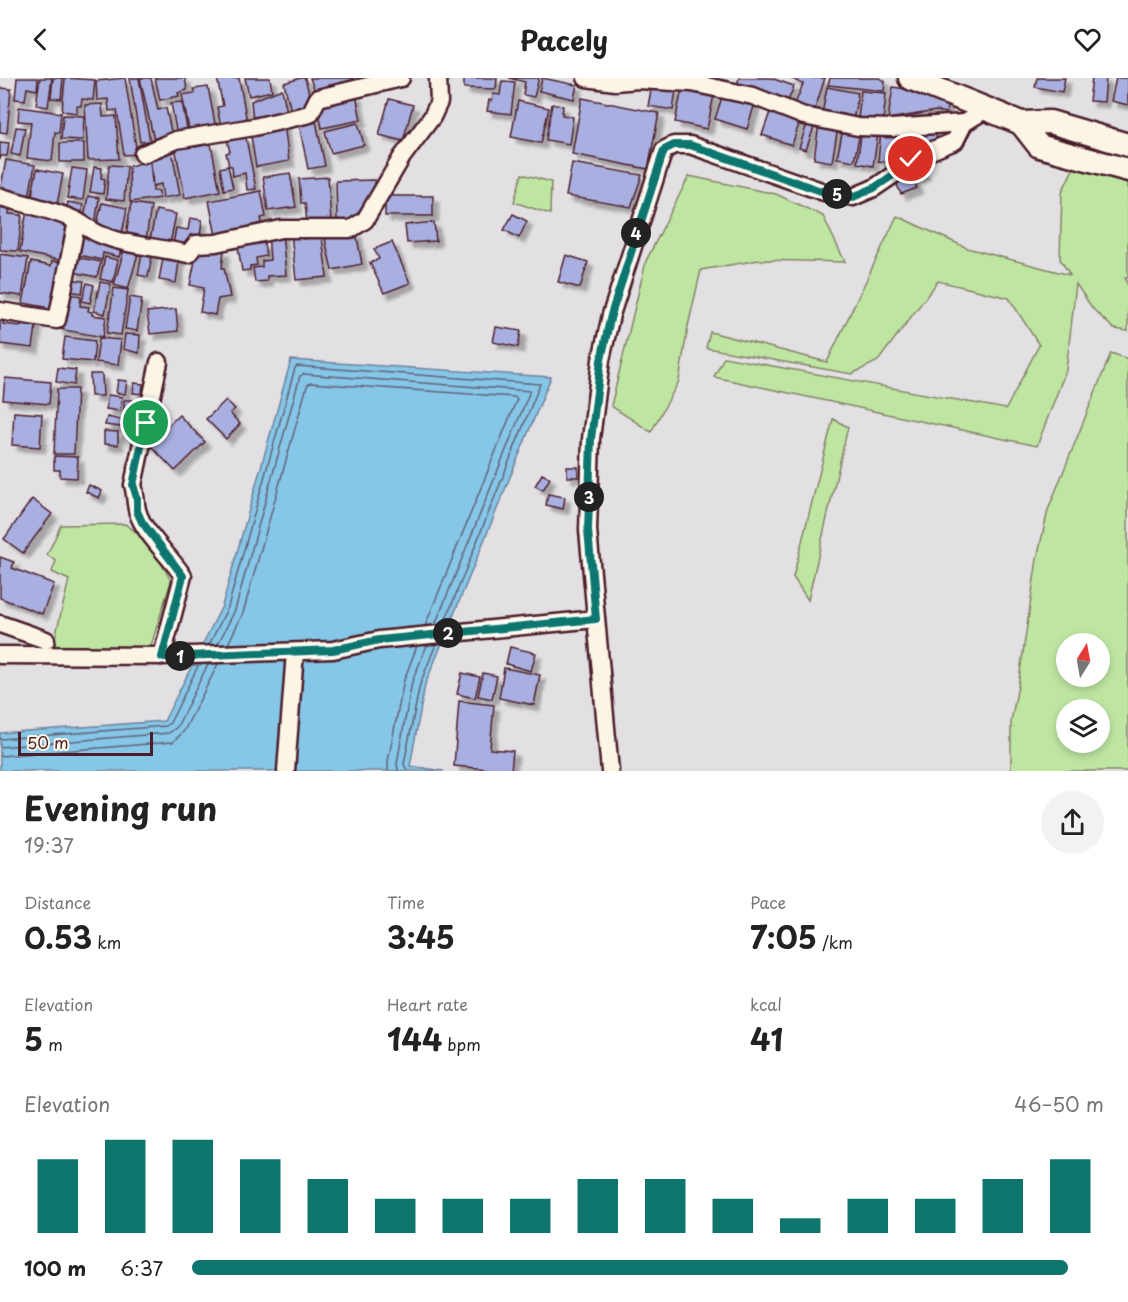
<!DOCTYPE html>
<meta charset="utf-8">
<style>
:root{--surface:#fff;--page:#f2f2f2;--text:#222;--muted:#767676;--accent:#0f766e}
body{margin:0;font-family:"Playpen Sans",sans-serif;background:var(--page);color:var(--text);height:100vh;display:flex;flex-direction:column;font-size:22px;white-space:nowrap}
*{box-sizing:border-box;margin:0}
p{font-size:20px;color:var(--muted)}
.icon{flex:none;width:33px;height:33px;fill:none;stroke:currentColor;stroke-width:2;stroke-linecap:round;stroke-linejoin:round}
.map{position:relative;height:693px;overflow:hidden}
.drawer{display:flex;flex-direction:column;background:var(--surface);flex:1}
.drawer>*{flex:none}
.needle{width:39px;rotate:11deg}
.controls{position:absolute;left:1056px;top:555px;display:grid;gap:12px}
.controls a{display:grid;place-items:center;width:54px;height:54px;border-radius:50%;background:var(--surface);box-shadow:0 3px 9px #0003;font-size:30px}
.scale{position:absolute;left:18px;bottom:15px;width:135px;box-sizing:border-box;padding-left:6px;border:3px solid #4a1f2b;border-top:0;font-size:16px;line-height:21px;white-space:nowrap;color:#4a1f2b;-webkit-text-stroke:4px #fcf5e5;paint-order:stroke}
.pin{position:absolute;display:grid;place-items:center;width:51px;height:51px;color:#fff;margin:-26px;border:3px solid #fff;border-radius:50%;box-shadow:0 2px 6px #0007}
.km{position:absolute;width:30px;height:30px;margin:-15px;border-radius:50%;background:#222;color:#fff;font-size:16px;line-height:30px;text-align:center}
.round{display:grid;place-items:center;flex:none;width:63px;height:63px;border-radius:32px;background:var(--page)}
.overview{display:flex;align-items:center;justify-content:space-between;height:102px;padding:0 24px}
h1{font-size:33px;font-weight:700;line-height:45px}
.stats{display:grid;grid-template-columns:repeat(3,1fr);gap:9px;height:102px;padding:6px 24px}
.stats div{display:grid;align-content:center}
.stats b{font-size:30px;font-weight:700}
.stats small{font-size:16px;font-weight:400}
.stats p{font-size:16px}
.chart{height:168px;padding:12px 24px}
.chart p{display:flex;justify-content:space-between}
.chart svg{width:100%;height:108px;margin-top:6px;stroke:var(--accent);stroke-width:6}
ul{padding:0 24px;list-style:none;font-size:20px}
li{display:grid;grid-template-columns:96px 72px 1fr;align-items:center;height:45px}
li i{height:15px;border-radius:8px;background:var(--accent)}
header{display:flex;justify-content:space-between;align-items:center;height:78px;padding:0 24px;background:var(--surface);font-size:27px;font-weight:700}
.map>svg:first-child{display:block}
.green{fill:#bee6a2;stroke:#848266;stroke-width:1.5;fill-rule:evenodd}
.water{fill:#86c6e7;stroke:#6e839c;stroke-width:1.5}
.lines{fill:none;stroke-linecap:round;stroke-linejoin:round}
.shore{stroke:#626276;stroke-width:1.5}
.building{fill:#a9b0e1;stroke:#4a1f2b;stroke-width:1.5;filter:url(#shadow)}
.street-casing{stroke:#4a1f2b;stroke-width:21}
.secondary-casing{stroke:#4a1f2b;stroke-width:27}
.street{stroke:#fcf5e5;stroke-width:16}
.secondary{stroke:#fcf5e5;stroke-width:22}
.route-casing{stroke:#fff;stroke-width:12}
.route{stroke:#0f766e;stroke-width:8}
</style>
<header><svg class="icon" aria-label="back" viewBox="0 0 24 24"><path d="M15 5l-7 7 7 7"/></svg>Pacely<svg class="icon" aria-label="heart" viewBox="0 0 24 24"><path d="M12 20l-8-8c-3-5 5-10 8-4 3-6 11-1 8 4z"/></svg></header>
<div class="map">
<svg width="1128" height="693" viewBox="0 0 1128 693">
<defs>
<filter id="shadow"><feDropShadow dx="5.5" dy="5.5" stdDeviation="1.5" flood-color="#0004"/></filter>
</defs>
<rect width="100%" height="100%" fill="#e3e0e4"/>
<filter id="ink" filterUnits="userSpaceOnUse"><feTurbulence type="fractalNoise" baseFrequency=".0167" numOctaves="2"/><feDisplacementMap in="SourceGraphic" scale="12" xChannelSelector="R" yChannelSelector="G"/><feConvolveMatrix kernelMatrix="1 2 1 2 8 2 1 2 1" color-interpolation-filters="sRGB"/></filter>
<g filter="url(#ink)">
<g class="green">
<path d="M1075 87 1128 102V200H1125L1128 208V253L1114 251 1093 231 1076 206 1066 292 1037 368 714 299 724 279 1006 331 1039 267 1009 220 938 203 878 283 852 296 706 270 710 254 827 284 897 138 967 170 1070 197 1060 181 1062 114Z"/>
<path d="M522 96 551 104 550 136 514 124Z"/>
<path d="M689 98 776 116 823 138 845 184 759 182 701 192 688 248 679 303 651 354 611 328 646 183Z"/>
<path d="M1111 275 1128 281V693H1011V643L1018 608 1037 481 1048 432ZM1066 566H1100V598H1066ZM1066 632H1100V664H1066Z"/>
<path d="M833 341 848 349 808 522 793 499Z"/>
<path d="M125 446C147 460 159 480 171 503L150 571 53 568 69 502 52 494 56 483 47 477 61 447Z"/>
</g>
<path class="water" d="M291 282 551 299 425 607 410 688 444 693H0V655L164 643 222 528Z"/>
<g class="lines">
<g class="shore">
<path d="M218 566 235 532 300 298 303 296 530 313 435 547"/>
<path d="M228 566 243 535 307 308 310 305 514 319 517 321 425 548"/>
<path d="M209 567 228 529 295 290 297 288 540 306 444 546"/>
<path d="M0 661 166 648 170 645 199 586"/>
<path d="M0 669 169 655 177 649 208 586"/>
<path d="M0 678 173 664 184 653 218 586"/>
<path d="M388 693V683L404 602 417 568"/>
<path d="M398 693 397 685 412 604 427 567"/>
<path d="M407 693 404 686 420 606 436 566"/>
</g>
</g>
<g class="building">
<path d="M17 0H38L37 12 27 10 25 22 15 21Z"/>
<path d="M40 0H52L48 29 36 27Z"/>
<path d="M53 0H63L61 21 51 20Z"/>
<path d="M65 0 95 2 93 22 82 21 81 28H77V35L62 33Z"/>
<path d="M125 0 137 76 124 77 117 32 109 33 108 21 97 22 96 3Z"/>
<path d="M130 0H139L150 63 140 64Z"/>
<path d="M140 0H151L158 32 166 30 172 58 154 62Z"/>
<path d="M155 0H185L187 12 178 15 179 18 160 22Z"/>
<path d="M217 0H239L247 44 221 49 217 29 223 28Z"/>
<path d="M245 0H270L272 13 249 18Z"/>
<path d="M301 0H305L312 27 291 33 284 5Z"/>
<path d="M310 0H353L354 2 316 16Z"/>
<path d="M464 0H497L496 11 464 10Z"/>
<path d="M509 0H539L534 19 523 17 525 4Z"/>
<path d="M542 0 577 7 574 21 539 13Z"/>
<path d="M739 0H771L794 8 788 23 737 6Z"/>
<path d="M790 0H825L814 34 795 26 803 6Z"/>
<path d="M830 0H879L885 3 884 13 828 7Z"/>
<path d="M1037 0H1065L1062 14 1035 9Z"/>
<path d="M1092 0H1106L1104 24 1089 23Z"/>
<path d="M1116 0H1128V27L1111 23Z"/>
<path d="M502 3 515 4 511 36 487 33 489 22 492 23 493 16 500 17Z"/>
<path d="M652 7 676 11 673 32 648 28Z"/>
<path d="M208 9 216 51 190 56 182 17 195 15 193 11Z"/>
<path d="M827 9 858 15 853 42 822 36Z"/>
<path d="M893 9 943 17 948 23 946 35 936 33 888 41Z"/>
<path d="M0 10 11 11 7 55 0 54Z"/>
<path d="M282 11 288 39 253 43 251 23Z"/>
<path d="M682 11 714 17 707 51 675 44Z"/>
<path d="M861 13 886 15 883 45 858 42Z"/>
<path d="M723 16 755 25 747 51 715 41Z"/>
<path d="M356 17 361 42 322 50 317 25Z"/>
<path d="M582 20 659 35 648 91 572 76Z"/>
<path d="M389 21 413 27 403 63 379 57Z"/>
<path d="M518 23 549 30 541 65 511 59Z"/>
<path d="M182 24 188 56 177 58 171 25Z"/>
<path d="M102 26 103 39 116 38 119 81 88 82 85 27Z"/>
<path d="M552 26 563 28 562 37 573 39 569 66 546 62Z"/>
<path d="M19 29 61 35 59 55 55 54 52 83 27 80 31 44 18 43Z"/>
<path d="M770 34 800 43 792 67 762 57Z"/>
<path d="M63 37 84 38 83 62 61 61Z"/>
<path d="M315 38 325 88 308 91 298 41Z"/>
<path d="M358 45 364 67 331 75 325 53Z"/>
<path d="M284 46 289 83 256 89 250 52Z"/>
<path d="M807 46 814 49 806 72 799 70Z"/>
<path d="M819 46 838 49 832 84 814 81Z"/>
<path d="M16 49 25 50 20 78 11 76Z"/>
<path d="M843 51 860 55 854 83 837 80Z"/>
<path d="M862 52 878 55 873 88 857 85Z"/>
<path d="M881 54 903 57 900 86 878 83Z"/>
<path d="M936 54 937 69 910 72 908 57Z"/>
<path d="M239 55 240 61 246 60 256 111 247 112 245 95 233 98 232 88H229L226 75 230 74 226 57Z"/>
<path d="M194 61 195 69 211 66 220 113 185 120 174 64Z"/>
<path d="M0 64 9 65 7 78H1L0 82Z"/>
<rect x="60" y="65" width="24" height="19"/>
<path d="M172 73 180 117 163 120 161 106 153 108 150 76Z"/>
<path d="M6 82 35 87 29 119 0 114Z"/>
<path d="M150 83 153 113H159L160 120 130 124 129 88Z"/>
<path d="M572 85 642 97 631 129 566 118Z"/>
<path d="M109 87 127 88 124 123 106 121Z"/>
<path d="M228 88 233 110 224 112 220 90Z"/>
<path d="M94 89 102 90 101 100 105 101 103 116 90 114Z"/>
<path d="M920 89 924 96 913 101 917 110 901 116 894 100Z"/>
<path d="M72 90 87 92 83 122 67 120Z"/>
<path d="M37 91 63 96 57 127 31 122Z"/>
<path d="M290 95 296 129 268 133 263 99Z"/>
<path d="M328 99 331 144 307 145 305 125H301L299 101Z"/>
<path d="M375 102V107L354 142H337L336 103Z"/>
<path d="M261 113 266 139 261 140 263 149 216 158 209 123Z"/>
<path d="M88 118 99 120 95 147 83 145Z"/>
<rect x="385" y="118" width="48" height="20"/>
<path d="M68 124 83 127 81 137 66 134Z"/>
<path d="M0 125 10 126 9 136 22 137 18 173 0 172Z"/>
<path d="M102 125 127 130 122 156 96 150Z"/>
<path d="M131 125 151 128 146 162 126 159Z"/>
<path d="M27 132 72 144 64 183 20 174Z"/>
<path d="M156 132 176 136 170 166 150 162Z"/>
<path d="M513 136 527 143 519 160 504 152Z"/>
<path d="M190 140 202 142 200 159 190 157 188 169 173 166 176 150 188 152Z"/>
<path d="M434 144 436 163 407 165 405 147Z"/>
<path d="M80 151 122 167 119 179 103 175 102 182 74 176Z"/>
<path d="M282 154 286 197 267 198V203L255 204 253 190 262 189V183L270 182 268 155Z"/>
<path d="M302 154 303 161 322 159 327 199 296 202 291 155Z"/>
<path d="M356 154 362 186 332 192 325 161Z"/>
<path d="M392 164 410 205 384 215 370 185 379 181 374 171Z"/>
<path d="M264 165 266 178 256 180 257 187 250 188V192L242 193 238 169Z"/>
<path d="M125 168 139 172 128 211 114 207Z"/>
<path d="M198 168 224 173 222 190H224L230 219 218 221 215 237 200 234 204 210 190 207Z"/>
<path d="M143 171 153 173 148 199 138 197Z"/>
<path d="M164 174 180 176 176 205 159 202Z"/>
<path d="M0 176 28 180 22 218 0 215Z"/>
<path d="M566 177 588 184 580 210 558 204Z"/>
<path d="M76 179 101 184 97 199 73 194Z"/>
<path d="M105 179 118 182 113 204 100 201Z"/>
<path d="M52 183 66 186 56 234 46 232 45 229 23 225 31 184 51 188Z"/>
<path d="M70 201 84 203 82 215 68 213Z"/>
<path d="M100 204 111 206 105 236 94 233Z"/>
<path d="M87 205 94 207 90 225 82 223Z"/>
<path d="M114 210 128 212 121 257 107 255Z"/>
<path d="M64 215 81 218 80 228 89 229 88 233 92 234V237L106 239 103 259 58 251Z"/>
<path d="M130 219 142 221 137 253 125 251Z"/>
<path d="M176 231 178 253 150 256 147 234Z"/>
<path d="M22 239 37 241 33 270 0 266V240H4L3 246 21 248Z"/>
<path d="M496 249 521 253 518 269 493 264Z"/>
<path d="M125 256 140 257 139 275 123 271Z"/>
<path d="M65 259 95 263 93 284 62 281Z"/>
<path d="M99 260 121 262 118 287 96 284Z"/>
<path d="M58 290 76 292 74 307 56 304Z"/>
<path d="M90 296H102L103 318H91Z"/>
<path d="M5 300 51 304 49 326 3 322Z"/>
<path d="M118 302 127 303 125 316 116 315Z"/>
<path d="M134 305 143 306 142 316 133 315Z"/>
<path d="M57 311H77L74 376H54Z"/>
<path d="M108 317 122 319 120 333 106 331Z"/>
<path d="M124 322H133L132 336 124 335Z"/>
<path d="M226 322 235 331 230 335 240 346 226 361 206 341Z"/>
<path d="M14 334 42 336 40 369 12 367Z"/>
<path d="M179 337 205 364 175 393 149 366Z"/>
<path d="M107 339 122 342 121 349 105 347Z"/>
<path d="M104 353 118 354V367L104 366Z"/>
<path d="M54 378 78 379 77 400 60 399V392H54Z"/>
<rect x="567" y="389" width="11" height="10"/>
<path d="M542 396 550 400 543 412 535 408Z"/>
<path d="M89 407 102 413 99 420 86 414Z"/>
<path d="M548 416 565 419 563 431 546 427Z"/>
<path d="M32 421 52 436 23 475 4 461Z"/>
<path d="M0 479 14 484 12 490 54 506 42 536 0 520Z"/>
<path d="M510 569 536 575 531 593 506 586Z"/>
<path d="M504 590 540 597 534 627 499 620Z"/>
<path d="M462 595 480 599 475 620 457 616Z"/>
<path d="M483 595 497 598 492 621 478 618Z"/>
<path d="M459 623 494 627 490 671 513 673 511 693 454 688Z"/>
</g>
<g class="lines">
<defs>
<g id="street">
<path d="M586 0 615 4 638 2 692 5 753 18 804 38 858 49 892 50 964 45"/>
<path d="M143 76 176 62 254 49 310 36 318 20 401 0"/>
<path d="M0 119C26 126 51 131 75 142 83 146 90 152 99 156 127 168 159 169 188 176L196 166 216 165 281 151H351L365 142 402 79 432 39 439 24 438 0"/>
<path d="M0 233 57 242 77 143"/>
<path d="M159 284 133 407C136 416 135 427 138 435 144 455 171 479 183 498L162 578"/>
<path d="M0 546 46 562"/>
<path d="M0 577 162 578 333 572 379 562 596 541"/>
<path d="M286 693 295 574"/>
<path d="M610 693 588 452 591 361 601 282 611 237 664 72 674 67H690L824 114 853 119 874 110 899 93 911 81 955 63 964 45 985 32"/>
</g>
<g id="secondary">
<path d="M910 0 1021 45 1050 44 1128 67"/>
<path d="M1021 45 1039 68 1128 92"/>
</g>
</defs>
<use href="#street" class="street-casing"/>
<use href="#secondary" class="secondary-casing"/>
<use href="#street" class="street"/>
<use href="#secondary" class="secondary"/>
</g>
</g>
<g class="lines" filter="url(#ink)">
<defs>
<path id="route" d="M146 345 133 407 137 420V433L142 444 183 498 162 579 333 572 379 562 596 541 588 452 591 361 601 282 611 237 664 72 674 67H690L824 114 853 119 874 110 899 93 911 81"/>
</defs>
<use href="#route" class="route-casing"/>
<use href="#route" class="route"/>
</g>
</svg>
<div class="controls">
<a><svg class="needle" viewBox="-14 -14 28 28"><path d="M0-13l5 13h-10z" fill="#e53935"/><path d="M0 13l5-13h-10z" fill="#767676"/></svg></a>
<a><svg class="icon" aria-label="layers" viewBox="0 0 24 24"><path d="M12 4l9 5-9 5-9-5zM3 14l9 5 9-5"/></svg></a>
</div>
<div class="scale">50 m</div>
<div class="pin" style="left:146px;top:345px;background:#1e9e55"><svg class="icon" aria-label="arrive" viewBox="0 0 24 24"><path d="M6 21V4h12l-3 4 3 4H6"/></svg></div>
<div class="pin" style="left:911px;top:81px;background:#d93025"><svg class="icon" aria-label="check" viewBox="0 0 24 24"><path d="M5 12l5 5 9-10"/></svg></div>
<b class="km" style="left:180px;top:578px">1</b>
<b class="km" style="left:448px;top:555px">2</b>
<b class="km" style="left:589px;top:419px">3</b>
<b class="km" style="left:636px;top:155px">4</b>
<b class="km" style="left:837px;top:116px">5</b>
</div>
<section class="drawer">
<div class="overview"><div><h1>Evening run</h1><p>19:37</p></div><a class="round"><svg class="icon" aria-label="share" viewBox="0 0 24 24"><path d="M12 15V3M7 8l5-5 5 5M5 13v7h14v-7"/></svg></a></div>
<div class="stats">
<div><p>Distance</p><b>0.53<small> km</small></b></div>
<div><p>Time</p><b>3:45</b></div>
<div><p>Pace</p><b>7:05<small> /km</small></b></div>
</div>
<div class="stats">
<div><p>Elevation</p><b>5<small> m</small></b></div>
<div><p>Heart rate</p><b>144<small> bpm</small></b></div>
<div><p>kcal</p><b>41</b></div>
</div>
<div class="chart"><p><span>Elevation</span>46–50 m</p>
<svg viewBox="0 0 160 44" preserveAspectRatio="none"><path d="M5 44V14M15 44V6M25 44V6M35 44V14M45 44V22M55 44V30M65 44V30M75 44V30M85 44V22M95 44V22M105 44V30M115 44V38M125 44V30M135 44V30M145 44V22M155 44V14"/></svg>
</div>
<ul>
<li><b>100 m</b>6:37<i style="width:96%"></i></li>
</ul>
</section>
